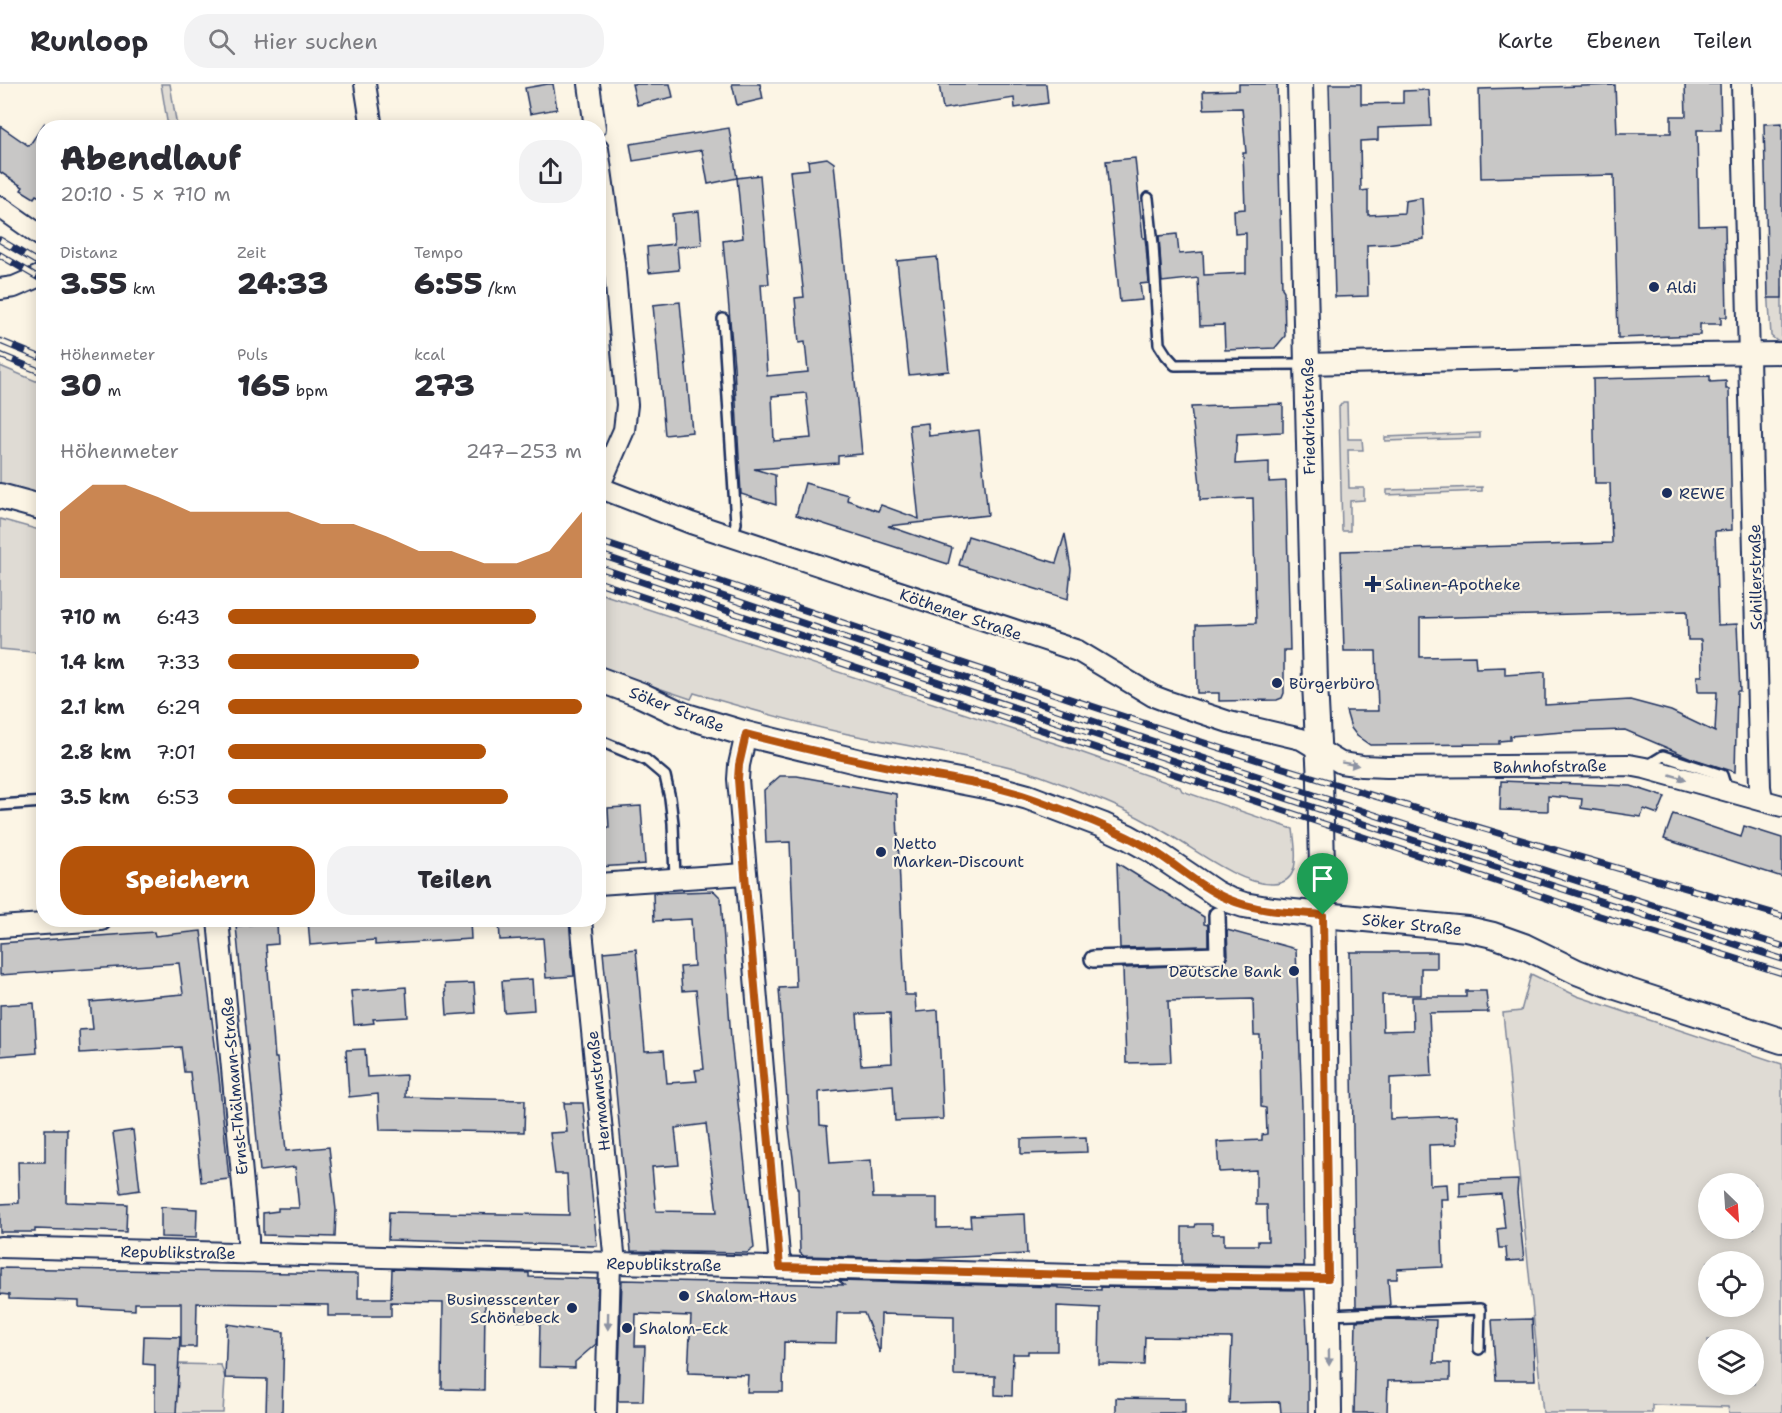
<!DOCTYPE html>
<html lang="de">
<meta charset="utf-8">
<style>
:root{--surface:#fff;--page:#f2f2f3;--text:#2b2b33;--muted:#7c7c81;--line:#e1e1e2;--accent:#b45309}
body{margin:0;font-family:"Shantell Sans",sans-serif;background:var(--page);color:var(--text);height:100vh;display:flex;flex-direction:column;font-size:22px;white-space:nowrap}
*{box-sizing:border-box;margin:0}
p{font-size:20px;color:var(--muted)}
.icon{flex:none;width:33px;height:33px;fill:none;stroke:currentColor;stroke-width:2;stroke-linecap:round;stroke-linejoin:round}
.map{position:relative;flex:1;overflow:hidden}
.panel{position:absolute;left:36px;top:36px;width:570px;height:807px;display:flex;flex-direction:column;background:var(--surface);border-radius:24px;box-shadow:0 3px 15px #0003}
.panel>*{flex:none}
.needle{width:39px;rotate:155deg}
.controls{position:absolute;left:1698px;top:1089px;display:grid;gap:12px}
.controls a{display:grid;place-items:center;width:66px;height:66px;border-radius:50%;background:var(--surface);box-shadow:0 3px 15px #0003;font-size:30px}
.pin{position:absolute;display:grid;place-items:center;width:51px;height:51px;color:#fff;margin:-62px -26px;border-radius:50% 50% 50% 0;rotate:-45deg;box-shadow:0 0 6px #0007}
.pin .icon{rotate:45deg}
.round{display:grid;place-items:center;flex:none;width:63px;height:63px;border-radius:24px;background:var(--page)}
.overview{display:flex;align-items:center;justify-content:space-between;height:102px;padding:0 24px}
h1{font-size:33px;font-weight:800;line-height:45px}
.metrics{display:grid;grid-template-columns:repeat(3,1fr);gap:9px;height:102px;padding:6px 24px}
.metrics div{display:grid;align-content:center}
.metrics b{font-size:30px;font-weight:800}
.metrics small{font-size:16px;font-weight:400}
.metrics p{font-size:16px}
.chart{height:168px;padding:12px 24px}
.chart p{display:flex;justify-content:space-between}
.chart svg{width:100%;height:108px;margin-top:6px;fill:var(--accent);opacity:.7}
.button{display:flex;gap:12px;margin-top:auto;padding:12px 24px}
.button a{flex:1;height:69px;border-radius:24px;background:var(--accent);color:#fff;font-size:24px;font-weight:800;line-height:69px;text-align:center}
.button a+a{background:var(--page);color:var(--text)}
ul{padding:0 24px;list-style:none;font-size:20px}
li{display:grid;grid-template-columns:96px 72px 1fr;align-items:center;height:45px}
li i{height:15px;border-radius:8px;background:var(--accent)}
header{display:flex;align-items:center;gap:36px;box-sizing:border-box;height:84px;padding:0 30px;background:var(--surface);border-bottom:2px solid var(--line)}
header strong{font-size:28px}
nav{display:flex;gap:33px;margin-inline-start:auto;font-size:21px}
.search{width:420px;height:54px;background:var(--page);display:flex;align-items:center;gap:15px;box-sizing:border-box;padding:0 21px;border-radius:24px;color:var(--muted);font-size:22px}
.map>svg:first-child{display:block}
.green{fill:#dfdbd4;stroke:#7d8599;stroke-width:1.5;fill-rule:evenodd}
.building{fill:#c8c7c6;stroke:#1b2f5e;stroke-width:1.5;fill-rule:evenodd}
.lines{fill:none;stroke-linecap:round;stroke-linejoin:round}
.service-casing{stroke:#1b2f5e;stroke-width:14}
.pedestrian-casing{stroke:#1b2f5e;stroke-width:20}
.minor-casing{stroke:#1b2f5e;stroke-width:24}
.tertiary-casing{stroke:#1b2f5e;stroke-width:28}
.service{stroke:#fcf5e5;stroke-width:9}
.pedestrian{stroke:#fcf5e5;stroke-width:15}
.minor{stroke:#fcf5e5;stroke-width:20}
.tertiary{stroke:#fcf5e5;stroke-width:24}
.rail-casing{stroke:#1b2f5e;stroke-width:7}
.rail{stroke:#fcf5e5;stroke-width:4.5;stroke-dasharray:14;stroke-linecap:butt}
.oneway{fill:#8c92a2}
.route-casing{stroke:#fff;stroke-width:12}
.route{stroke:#b45309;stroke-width:8}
.poi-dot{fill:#1b2f5e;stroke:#fcf5e5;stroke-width:2}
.labels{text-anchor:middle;stroke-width:4.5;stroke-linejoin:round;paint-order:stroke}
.poi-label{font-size:16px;fill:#1b2f5e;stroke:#fcf5e5;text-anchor:start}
.street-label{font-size:16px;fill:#1b2f5e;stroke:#fcf5e5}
</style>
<header>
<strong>Runloop</strong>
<div class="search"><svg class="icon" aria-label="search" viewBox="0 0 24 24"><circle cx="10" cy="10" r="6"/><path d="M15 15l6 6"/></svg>Hier suchen</div>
<nav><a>Karte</a><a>Ebenen</a><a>Teilen</a></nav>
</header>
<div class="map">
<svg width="1782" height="1329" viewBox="0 0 1782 1329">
<rect width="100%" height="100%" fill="#fcf5e5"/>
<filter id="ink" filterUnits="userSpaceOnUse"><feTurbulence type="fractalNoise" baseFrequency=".0167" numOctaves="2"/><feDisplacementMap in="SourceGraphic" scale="12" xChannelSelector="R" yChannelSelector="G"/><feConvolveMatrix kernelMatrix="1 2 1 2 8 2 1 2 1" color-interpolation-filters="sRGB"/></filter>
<g filter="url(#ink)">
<g class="green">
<path d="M161 0H170L177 43H168Z"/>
<path d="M1768 203H1782V257H1777L1771 252Z"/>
<path d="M0 282 43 300V412L0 400Z"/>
<path d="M1343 318H1347L1348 355H1362L1363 366H1348L1349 404H1364V416L1350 417V447H1342L1339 323Z"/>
<path d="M1480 349V354L1385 357V353Z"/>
<path d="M1482 403V407L1387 411V406Z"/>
<path d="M0 435 43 447V569L0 565Z"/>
<path d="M599 509 1066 663 1180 703 1182 707 1293 745C1295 764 1303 799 1273 800 1240 801 1196 766 1168 750 1146 737 1123 724 1099 715 1074 705 1048 693 1022 686 965 671 906 662 848 650 796 639 745 624 694 609L691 615 599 584Z"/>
<path d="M1531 890 1577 912 1782 980V1329H1729L1728 1323 1652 1321V1329H1543L1503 929 1521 927ZM1708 1100H1754V1144H1708ZM1708 1178H1754V1222H1708ZM1708 1256H1754V1300H1708Z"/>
<path d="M179 1280 221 1281 225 1294 223 1329H176Z"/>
</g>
<g class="building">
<path d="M548 0H553L557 25 530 30 525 4Z"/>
<path d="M632 0H670L673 13 637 21Z"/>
<path d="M732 0H760L763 15 737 21Z"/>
<path d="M939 0H1046L1048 19 1015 24 1014 14 943 25Z"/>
<path d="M1239 0H1277L1282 204 1284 207 1285 252 1275 264 1225 266 1224 241 1200 242 1198 194 1162 198 1159 152 1177 150 1179 170 1203 168 1204 191 1246 189V149L1235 150 1234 126 1245 125 1243 69H1246L1242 24 1204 25 1203 7 1239 6Z"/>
<path d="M1329 0H1361V20L1403 19V7L1429 6 1431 42 1378 44V56L1360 57 1361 107 1368 106V131L1404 129 1405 117 1422 114 1424 155 1386 160 1367 161 1368 212 1335 213Z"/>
<path d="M1685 0H1720L1721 46H1697L1699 142 1725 141 1727 233H1721V240H1700V251L1618 254 1614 91 1481 94 1479 5 1615 1 1617 49H1671V32H1686Z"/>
<path d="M1782 39V214H1768L1764 40Z"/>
<path d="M44 40V115L36 111 34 114 21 106 23 103 0 88V42L29 62Z"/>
<path d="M729 44 737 94 708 100 702 66 633 77 630 60Z"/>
<path d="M827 74 834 79 862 370 838 372V379L754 385 775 391 776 421 741 410 734 282 723 157 743 154 737 94 760 91 769 200H761L767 292 808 288 805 258 799 259 795 214 804 213 790 87 809 85 808 77ZM806 309 811 354 774 357 772 312Z"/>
<path d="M1135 74 1143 154H1145L1146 162 1149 199 1140 200 1142 216 1120 218 1106 77Z"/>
<path d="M699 127 702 161 677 163 679 186 649 189 647 163 674 160 672 130Z"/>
<path d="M937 173 949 287 909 291 897 177Z"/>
<path d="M680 218 692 348 665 351 653 221Z"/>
<path d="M1710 292V298L1726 297V305H1729L1732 446 1715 447 1718 541 1737 540 1740 607H1737L1735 688 1691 674 1625 646 1563 648 1510 652V656L1499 657V660L1370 661 1357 652 1351 644 1346 627H1378L1376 567H1344L1341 467 1612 459 1610 399H1595L1593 295ZM1687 527 1688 556H1701L1702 592H1697L1698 608H1717L1715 648 1671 627 1630 616 1545 621V588L1505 591V583L1476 584 1475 572 1420 573V534Z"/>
<path d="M1283 320V348L1237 350 1235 380 1269 378V398L1286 397 1290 566H1284V609L1282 614 1277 616 1219 617V609H1197L1196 541 1256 539 1253 414 1200 416V400L1191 323Z"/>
<path d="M928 339 929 352 979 346 988 431 888 442 952 464 948 480 796 431 805 399 848 411 847 416 878 427 881 421 919 435 909 341Z"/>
<path d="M1065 450 1071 485 1068 515 959 481 968 452 1056 479Z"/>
<path d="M780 692H797L896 710 905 911H915L916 928 938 926 943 1035 895 1037 893 1001 819 1008 820 1041 827 1042 830 1079 871 1076 873 1114H937V1144L971 1143 970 1132 1025 1130 1027 1170 916 1175 804 1172 800 1169 798 1105H797L789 1043 779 904 796 903 790 758 766 759 764 706ZM890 929 892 979 861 981 857 930Z"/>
<path d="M1501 697 1631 702 1665 713 1658 730 1644 725 1641 733 1581 724 1582 715 1548 712V727L1500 726Z"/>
<path d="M641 722 645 780 598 783V744H609L608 724Z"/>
<path d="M1673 730 1741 753 1744 742 1782 754V793L1664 755Z"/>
<path d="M1117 779 1204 833V840L1208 841V862L1120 864Z"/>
<path d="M714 807 721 814 731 955 754 1164 747 1169 631 1167 603 868 636 865 645 967 664 966 667 999 697 997 695 986 704 985 696 906 682 907 680 883 694 882 691 835 654 837 653 809ZM706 1040 717 1128 656 1127 652 1083 679 1081 675 1044Z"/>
<path d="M308 836H470L471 855 375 861V856L310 861Z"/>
<path d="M499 836H569L574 892 546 894 543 854 500 856Z"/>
<path d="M277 838 278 860 266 861 275 974H277L286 1067 329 1063 336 1126 335 1153 263 1151V1129L278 1127V1124H299L295 1083 260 1087 236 842Z"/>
<path d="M1227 846 1296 865 1302 1022 1304 1182 1182 1180V1143H1195L1196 1140H1212V1150H1224V1161H1258V1157H1268L1267 1121H1256V1086L1219 1088 1217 1058 1262 1056V1051L1267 1050 1266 1024 1261 1023 1260 951H1254L1253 915 1168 917 1171 978 1126 979 1123 884 1223 880 1226 876 1228 871Z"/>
<path d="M201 847 219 993 229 1095 201 1098 190 988H184L181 963 80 969 79 946 93 945 90 918 183 910 179 879 0 891V859L154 848 155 852Z"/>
<path d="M1350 868H1437V884H1421V911H1382L1383 947 1413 946 1412 913H1466V907H1486L1488 928 1429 929 1432 992 1390 994V1035L1456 1032 1457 1060 1429 1061 1430 1101 1447 1100 1448 1115H1441L1443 1183 1397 1185V1195H1388L1390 1222 1356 1223Z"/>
<path d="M532 895 534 926 504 928 502 897Z"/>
<path d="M474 899 476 929 447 931 445 900Z"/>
<path d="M406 903 408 933 373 935 374 939 354 941 351 907Z"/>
<path d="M34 919 37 969 0 972V921Z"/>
<path d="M365 965 367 993 406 991 405 1013 525 1016 524 1048 380 1046 378 1010 349 1013 346 966Z"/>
<path d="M564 1019H583L597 1162 388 1156 389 1128 569 1131 567 1090H555L550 1049 567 1048Z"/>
<path d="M45 1045H67L66 1118 127 1120 126 1148 35 1145V1148H0V1120L19 1119 18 1078H45Z"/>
<path d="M133 1046 140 1106 121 1109 113 1049Z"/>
<path d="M1086 1053 1087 1068 1021 1070V1055Z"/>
<path d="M1518 1096 1517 1109 1524 1176 1507 1177 1506 1164H1499L1497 1145 1505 1144 1501 1110 1460 1113V1098Z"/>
<path d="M161 1123 197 1125 196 1154 161 1153Z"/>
<path d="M0 1184 358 1190V1214H391L392 1185 529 1189V1193L598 1195 596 1260 575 1278V1284L539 1283 540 1237H517V1219H485L484 1306 442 1305 443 1219 391 1218V1232H328V1221L197 1219 196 1263H181V1219H135V1226L79 1223V1217L9 1215V1211L0 1210Z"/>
<path d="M622 1196 844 1201 839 1197 1058 1203V1204L1101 1206V1203L1305 1206 1308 1270V1329H1281L1280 1318 1229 1319 1232 1254 1145 1253 1144 1281 1099 1280 1100 1224 1057 1222V1267H1028V1270H1013L1012 1312 995 1311V1292L954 1291V1232L881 1230 880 1269 864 1229H837L836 1259 784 1258 783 1308H747L748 1291 688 1289 691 1232 636 1230 635 1262H645L643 1317H618Z"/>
<path d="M1390 1235 1436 1236 1434 1279H1450V1296L1388 1297 1387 1329H1354L1356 1237Z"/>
<path d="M1532 1235 1535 1296H1496L1492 1236Z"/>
<path d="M227 1240 284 1248 282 1329H266L267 1295 225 1294Z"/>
<path d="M144 1252 180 1253 176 1329H155V1281L143 1280Z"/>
<path d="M1116 1314 1185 1315V1329H1116Z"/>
</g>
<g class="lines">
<defs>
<g id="service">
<path d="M1148 114 1153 161 1159 260 1166 271 1175 281 1307 280"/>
<path d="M723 235 736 439 732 453"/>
<path d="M598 656 646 676 665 692 670 714 673 739 675 795"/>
<path d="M1645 683 1663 672 1722 691 1727 707"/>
<path d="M0 721 44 718"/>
<path d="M1328 1231 1480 1225 1479 1265"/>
</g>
<path id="pedestrian" d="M1093 875 1218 871 1217 831"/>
<g id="minor">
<path d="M365 0 372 44"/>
<path d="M589 0 595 44"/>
<path d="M1742 0 1760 703 1762 715"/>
<path d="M598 65 614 179 627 321 624 346 599 403"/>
<path d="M0 123 44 154"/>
<path d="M0 205 14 203 44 190"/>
<path d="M1307 280 1695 270 1782 269"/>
<path d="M598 403 691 439 1078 567 1153 612 1169 618 1229 638 1301 655 1341 679 1362 682 1387 683 1629 681 1645 684 1782 722"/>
<path d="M746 650 739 681 738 695 780 1183"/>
<path d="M598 800 745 790"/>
<path d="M218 836 248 1154V1170"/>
<path d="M581 836 615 1179"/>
<path d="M0 843 101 836"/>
<path d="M0 1163 1077 1191 1328 1194"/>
<path d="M606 1329 610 1179"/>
</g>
<g id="tertiary">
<path d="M1300 0 1315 599 1320 697 1324 868 1329 1329"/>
<path d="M0 412 44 424"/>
<path d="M598 595 641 611 683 631 746 650 860 678 995 704 1028 713 1102 741 1128 753 1153 767 1215 809 1229 816 1244 821 1273 826 1467 845 1493 851 1524 862 1577 888 1613 902 1782 957"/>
</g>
</defs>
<use href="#service" class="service-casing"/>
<use href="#pedestrian" class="pedestrian-casing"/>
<use href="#minor" class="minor-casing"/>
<use href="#tertiary" class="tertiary-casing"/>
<use href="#service" class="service"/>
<use href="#pedestrian" class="pedestrian"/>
<use href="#minor" class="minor"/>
<use href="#tertiary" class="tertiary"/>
<defs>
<g id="rail">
<path d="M0 156 44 182"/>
<path d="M0 171 44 197"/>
<path d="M0 257 44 275"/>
<path d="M0 271 44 289"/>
<path d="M598 457C826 532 1051 611 1280 683 1446 735 1614 783 1782 832"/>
<path d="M598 470C992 603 1386 738 1782 862"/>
<path d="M598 483C992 616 1385 750 1782 875"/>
<path d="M598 498 1600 832 1782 889"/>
</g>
</defs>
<use href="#rail" class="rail-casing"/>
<use href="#rail" class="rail"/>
</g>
<defs><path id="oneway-solid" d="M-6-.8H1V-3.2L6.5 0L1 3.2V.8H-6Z" transform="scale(1.5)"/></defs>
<g class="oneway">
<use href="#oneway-solid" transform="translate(1350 680) rotate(10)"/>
<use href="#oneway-solid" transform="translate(1678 693) rotate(16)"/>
<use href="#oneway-solid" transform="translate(608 1237) rotate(91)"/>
<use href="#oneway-solid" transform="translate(1329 1273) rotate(89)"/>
</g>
</g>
<g class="lines" filter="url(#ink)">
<defs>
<path id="route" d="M746 650C804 665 861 678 920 689 957 696 995 701 1031 714 1072 729 1114 744 1152 766 1178 782 1201 804 1228 815 1258 828 1291 828 1323 831L1328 1194 1077 1191 780 1183 745 790 738 695 739 681Z"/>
</defs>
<use href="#route" class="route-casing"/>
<use href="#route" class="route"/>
</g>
<g class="poi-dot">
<circle cx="1654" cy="203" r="6"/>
<circle cx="1667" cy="409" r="6"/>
<path d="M1370 491h6v6h6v6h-6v6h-6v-6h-6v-6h6z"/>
<circle cx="1277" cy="599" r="6"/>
<circle cx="881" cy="768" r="6"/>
<circle cx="1294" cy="887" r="6"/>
<circle cx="684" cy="1212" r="6"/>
<circle cx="572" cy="1224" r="6"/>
<circle cx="627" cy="1244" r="6"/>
</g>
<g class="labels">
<g class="poi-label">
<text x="1666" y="209">Aldi</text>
<text x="1679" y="415">REWE</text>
<text x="1385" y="506">Salinen-Apotheke</text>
<text x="1289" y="605">Bürgerbüro</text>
<text x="893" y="765">Netto<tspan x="893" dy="18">Marken-Discount</tspan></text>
<text x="1282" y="893" text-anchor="end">Deutsche Bank</text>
<text x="696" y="1218">Shalom-Haus</text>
<text x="560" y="1221" text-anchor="end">Businesscenter<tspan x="560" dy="18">Schönebeck</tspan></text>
<text x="639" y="1250">Shalom-Eck</text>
</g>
<g class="street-label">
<text transform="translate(1308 332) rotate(-91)" y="6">Friedrichstraße</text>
<text transform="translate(1755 493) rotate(-91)" y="6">Schillerstraße</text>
<text transform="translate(961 530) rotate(19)" y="6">Köthener Straße</text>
<text transform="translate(677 625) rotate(21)" y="6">Söker Straße</text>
<text transform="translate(1550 682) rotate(-1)" y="6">Bahnhofstraße</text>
<text transform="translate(1412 840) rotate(6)" y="6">Söker Straße</text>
<text transform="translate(234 1002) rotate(-95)" y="6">Ernst-Thälmann-Straße</text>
<text transform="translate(598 1007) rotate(-96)" y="6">Hermannstraße</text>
<text transform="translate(178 1168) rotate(1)" y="6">Republikstraße</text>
<text transform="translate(664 1180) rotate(1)" y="6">Republikstraße</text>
</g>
</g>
</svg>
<div class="controls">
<a><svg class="needle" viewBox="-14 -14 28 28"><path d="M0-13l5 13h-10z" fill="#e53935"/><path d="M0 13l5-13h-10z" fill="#7c7c81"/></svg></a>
<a><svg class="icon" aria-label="locate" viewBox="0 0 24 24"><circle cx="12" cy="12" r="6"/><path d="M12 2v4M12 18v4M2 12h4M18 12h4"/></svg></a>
<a><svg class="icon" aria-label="layers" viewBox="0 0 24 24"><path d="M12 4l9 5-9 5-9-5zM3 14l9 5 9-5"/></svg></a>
</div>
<div class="pin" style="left:1323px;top:831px;background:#1e9e55"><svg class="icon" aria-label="arrive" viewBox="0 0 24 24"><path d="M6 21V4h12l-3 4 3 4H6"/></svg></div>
<section class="panel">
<div class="overview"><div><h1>Abendlauf</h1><p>20:10 · 5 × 710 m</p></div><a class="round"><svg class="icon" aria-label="share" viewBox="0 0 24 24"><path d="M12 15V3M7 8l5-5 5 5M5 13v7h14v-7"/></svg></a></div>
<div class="metrics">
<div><p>Distanz</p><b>3.55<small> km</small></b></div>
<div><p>Zeit</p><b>24:33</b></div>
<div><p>Tempo</p><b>6:55<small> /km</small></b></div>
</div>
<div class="metrics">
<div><p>Höhenmeter</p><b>30<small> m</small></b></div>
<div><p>Puls</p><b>165<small> bpm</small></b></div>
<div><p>kcal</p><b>273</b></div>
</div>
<div class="chart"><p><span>Höhenmeter</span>247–253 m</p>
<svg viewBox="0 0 160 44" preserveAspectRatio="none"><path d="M0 44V17L10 6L20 6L30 11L40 17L50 17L60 17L70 17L80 22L90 22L100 27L110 33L120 33L130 38L140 38L150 33L160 17V44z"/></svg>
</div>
<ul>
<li><b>710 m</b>6:43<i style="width:87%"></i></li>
<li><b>1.4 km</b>7:33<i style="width:54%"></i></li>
<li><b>2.1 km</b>6:29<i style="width:100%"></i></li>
<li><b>2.8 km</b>7:01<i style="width:73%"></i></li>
<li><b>3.5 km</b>6:53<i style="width:79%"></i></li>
</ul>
<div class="button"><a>Speichern</a><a>Teilen</a></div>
</section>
</div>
